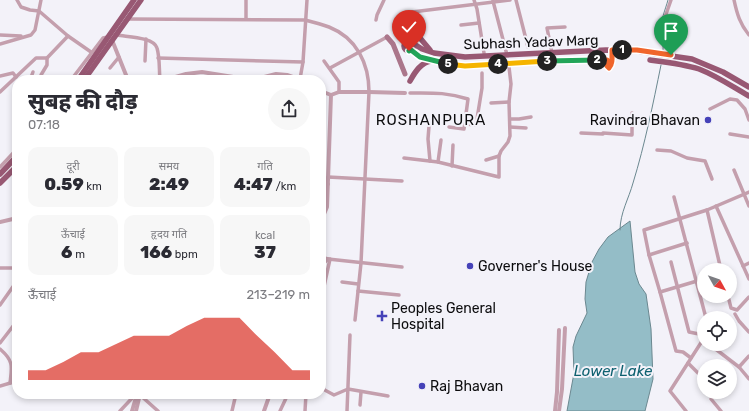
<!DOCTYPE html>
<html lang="hi">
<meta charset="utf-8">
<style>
:root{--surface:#fff;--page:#f7f7f7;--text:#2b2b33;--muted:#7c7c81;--accent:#d93025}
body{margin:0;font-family:Rubik,"Noto Sans Devanagari",sans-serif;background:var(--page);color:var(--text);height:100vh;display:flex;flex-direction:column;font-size:15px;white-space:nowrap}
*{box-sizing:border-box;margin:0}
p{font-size:13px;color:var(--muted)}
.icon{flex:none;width:22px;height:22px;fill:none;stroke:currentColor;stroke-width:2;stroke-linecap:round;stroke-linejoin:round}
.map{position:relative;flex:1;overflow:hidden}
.side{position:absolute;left:12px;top:75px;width:314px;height:324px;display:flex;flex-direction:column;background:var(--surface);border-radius:16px;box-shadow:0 2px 6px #0003}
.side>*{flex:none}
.needle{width:26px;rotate:130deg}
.controls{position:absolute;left:697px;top:263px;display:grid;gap:8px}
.controls a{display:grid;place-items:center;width:40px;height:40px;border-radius:50%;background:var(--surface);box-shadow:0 2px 6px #0003;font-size:20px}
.pin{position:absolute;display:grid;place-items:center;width:34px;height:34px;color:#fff;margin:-41px -17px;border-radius:50% 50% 50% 0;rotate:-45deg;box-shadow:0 0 4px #0007}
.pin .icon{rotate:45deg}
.km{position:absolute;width:20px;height:20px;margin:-10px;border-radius:50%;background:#222;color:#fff;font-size:11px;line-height:20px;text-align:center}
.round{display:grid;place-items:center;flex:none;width:42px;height:42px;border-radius:21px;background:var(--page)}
.head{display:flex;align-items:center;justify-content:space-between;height:68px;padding:0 16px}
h1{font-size:22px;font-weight:800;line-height:30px}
.metrics{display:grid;grid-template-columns:repeat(3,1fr);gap:6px;height:68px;padding:4px 16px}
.metrics div{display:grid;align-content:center;border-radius:10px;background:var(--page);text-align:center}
.metrics b{font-size:17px;font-weight:800}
.metrics small{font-size:11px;font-weight:400}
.metrics p{font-size:11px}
.chart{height:112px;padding:8px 16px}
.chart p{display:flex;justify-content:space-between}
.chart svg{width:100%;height:72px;margin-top:4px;fill:var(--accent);opacity:.7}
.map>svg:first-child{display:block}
.water{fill:#94bdc7;stroke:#6b8890}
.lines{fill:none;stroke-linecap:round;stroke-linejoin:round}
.stream{stroke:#6b8890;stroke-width:1}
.minor{stroke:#c49fad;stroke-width:3.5}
.tertiary{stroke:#c49fad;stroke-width:4}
.secondary{stroke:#ab768b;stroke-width:5}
.primary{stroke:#985873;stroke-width:5.5}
.split-1-casing{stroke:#fff;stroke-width:8}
.split-2-casing{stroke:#fff;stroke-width:8}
.split-3-casing{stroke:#fff;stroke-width:8}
.split-4-casing{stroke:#fff;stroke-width:8}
.split-5-casing{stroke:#fff;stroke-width:8}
.split-6-casing{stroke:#fff;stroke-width:8}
.split-1{stroke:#f0652b;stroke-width:5}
.split-2{stroke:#f0652b;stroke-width:5}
.split-3{stroke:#22a559;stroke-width:5}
.split-4{stroke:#f5b400;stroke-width:5}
.split-5{stroke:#f5b400;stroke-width:5}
.split-6{stroke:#22a559;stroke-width:5}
.poi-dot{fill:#4542b8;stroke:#f3f2f9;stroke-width:1.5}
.labels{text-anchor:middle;stroke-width:4;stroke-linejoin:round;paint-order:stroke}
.street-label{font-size:14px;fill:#0c0c0e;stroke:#f3f2f9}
.poi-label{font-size:14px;fill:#0c0c0e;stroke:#f3f2f9;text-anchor:start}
.neighbourhood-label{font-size:15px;letter-spacing:1px;fill:#0c0c0e;stroke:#f3f2f9}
.water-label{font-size:15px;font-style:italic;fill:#0e6170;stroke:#f3f2f9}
</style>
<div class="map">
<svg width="749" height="411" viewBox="0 0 749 411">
<rect width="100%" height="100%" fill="#f3f2f9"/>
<path class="water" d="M630 221 635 272 639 284 646 294 651 329 653 379 645 411H567L574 373 573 347 576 336 587 313 585 299 586 282 592 262 599 249 608 237Z"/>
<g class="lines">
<g class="stream">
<path d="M663 52C664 45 661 39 661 32 660 21 665 11 668 0"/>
<path d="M620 230C620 213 629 198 633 183 645 144 653 104 661 65"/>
</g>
<g class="minor">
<path d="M17 0 21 7 30 10 39 11 68 36 91 52"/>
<path d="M474 0 477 9 484 53"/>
<path d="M516 0 528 47"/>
<path d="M734 0C737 14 740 24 749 35"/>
<path d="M493 1 507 55"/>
<path d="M412 12 510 0"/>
<path d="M129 19 305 20C313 22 321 24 329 27 357 38 369 64 369 92L361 263 355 320"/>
<path d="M246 19V0"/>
<path d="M376 20 377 15 384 0"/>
<path d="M664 20 671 0"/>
<path d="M461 25 479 23"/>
<path d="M0 35 21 36"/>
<path d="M117 35C127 37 154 37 157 48 160 58 159 70 160 80"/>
<path d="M0 44 31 35 35 30 41 0"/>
<path d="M552 53 547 28 565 27"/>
<path d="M158 58 303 62"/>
<path d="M145 61 146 39"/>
<path d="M324 61 339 82V92"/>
<path d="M110 68 119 57"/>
<path d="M330 68 387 37"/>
<path d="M41 75 47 65V58"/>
<path d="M0 76 13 73 16 77"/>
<path d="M300 79 303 62 307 0"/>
<path d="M30 80 33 72"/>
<path d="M71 80 103 38 108 37"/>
<path d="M0 92 36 58H47L68 36"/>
<path d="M410 93C432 93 446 92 468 99L464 129 449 127"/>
<path d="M491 103 509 102"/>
<path d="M710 109 730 99 737 100 745 109 749 120"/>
<path d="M510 119H519L531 117"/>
<path d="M465 124 476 125 482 88V73"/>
<path d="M429 126 428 139 430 161"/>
<path d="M510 127 526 128"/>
<path d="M581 133 603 134"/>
<path d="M603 133 632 135V113"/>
<path d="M730 134 749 137"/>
<path d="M657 150 671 151 687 158 705 161 712 179"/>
<path d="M404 158 438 162 499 177V156L501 151 508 142 510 136 509 102 511 84 509 67"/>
<path d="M486 160 499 156"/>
<path d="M438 162 441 140"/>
<path d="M452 166 453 145"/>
<path d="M0 167 17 149"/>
<path d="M734 170 749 206"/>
<path d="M328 177 402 181"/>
<path d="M674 197 706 318"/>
<path d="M716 206 749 279"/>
<path d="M707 210 721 270"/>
<path d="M649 255 687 243"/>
<path d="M321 257 328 259 402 267"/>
<path d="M671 262 689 332 704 335"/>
<path d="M743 266 749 263"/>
<path d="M0 268H17"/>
<path d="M342 282 358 284"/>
<path d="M358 291 399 295"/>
<path d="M660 292 697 281"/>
<path d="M728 296 731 308 737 310 749 297"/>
<path d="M321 300 330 259"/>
<path d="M0 305 17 281"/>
<path d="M735 314 739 321 749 332"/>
<path d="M0 343 17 321"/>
<path d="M709 344 739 367 749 379"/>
<path d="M0 349C14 361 12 367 10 383"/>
<path d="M691 358 683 352 676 351 660 292 649 255 644 230 707 210 749 192"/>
<path d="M688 363 704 379"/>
<path d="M13 366 17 361"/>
<path d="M739 367 749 356"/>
<path d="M0 386 17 381"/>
<path d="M321 388 334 395 348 389 388 396"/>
<path d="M716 392 711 399 721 411"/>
<path d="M140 395 158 411"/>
<path d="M360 405 361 392"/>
<path d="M120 411 136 394"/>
<path d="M232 411 236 394"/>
<path d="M280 411 288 394"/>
<path d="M305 411 306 394"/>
<path d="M347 411 350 335"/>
<path d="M686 411 670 391 704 338"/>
</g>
<g class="tertiary">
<path d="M112 40 128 80"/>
<path d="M609 68C613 63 612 57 611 50"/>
<path d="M165 80 186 74 202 72 252 80 276 74 287 75 301 80"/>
<path d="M321 91 331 95 339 92H369L405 93"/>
<path d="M321 181 328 179"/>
<path d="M321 185 328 184"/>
<path d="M321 221 327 207 331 95"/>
<path d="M0 222 17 218"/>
<path d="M321 265 328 259"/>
<path d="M132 411 137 394"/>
<path d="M136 411 140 394"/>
<path d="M264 411 270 394"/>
<path d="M555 411 557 392 559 330"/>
<path d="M559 411 562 389 565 328"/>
</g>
<path class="secondary" d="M387 37 393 44 405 74"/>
<g class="primary">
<path d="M412 20 420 38 430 50"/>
<circle cx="409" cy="46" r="5"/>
<path d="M414 44 422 49 434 53 465 57 606 50 637 51 692 59 723 72 749 87"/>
<path d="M411 50C443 75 502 63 540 61 562 60 585 60 607 60"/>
<path d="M650 60C666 62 684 64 699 69 717 76 733 87 749 96"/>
<path d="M78 80 134 0"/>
<path d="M84 80 141 0"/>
<path d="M410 81C415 72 421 62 432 61"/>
<path d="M0 174 17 156"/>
<path d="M0 183 17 166"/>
</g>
</g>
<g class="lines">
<defs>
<path id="split-1" d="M622 50H637L671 55"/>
<path id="split-2" d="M597 60H607V66L609 68C613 64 612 57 612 50H622"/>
<path id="split-3" d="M547 61 597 60"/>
<path id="split-4" d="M498 64 547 61"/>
<path id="split-5" d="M448 64 465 66 498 64"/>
<path id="split-6" d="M409 51 411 50 420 57 448 64"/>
</defs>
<use href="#split-1" class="split-1-casing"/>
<use href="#split-2" class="split-2-casing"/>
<use href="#split-3" class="split-3-casing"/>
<use href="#split-4" class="split-4-casing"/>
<use href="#split-5" class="split-5-casing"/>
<use href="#split-6" class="split-6-casing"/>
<use href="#split-1" class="split-1"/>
<use href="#split-2" class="split-2"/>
<use href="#split-3" class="split-3"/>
<use href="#split-4" class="split-4"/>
<use href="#split-5" class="split-5"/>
<use href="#split-6" class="split-6"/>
</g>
<g class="poi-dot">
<circle cx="708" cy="120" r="4"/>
<circle cx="470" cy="266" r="4"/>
<path d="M380 310h4v4h4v4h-4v4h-4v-4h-4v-4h4z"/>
<circle cx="422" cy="386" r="4"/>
</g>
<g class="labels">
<g class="street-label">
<text transform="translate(531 42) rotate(-2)" y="5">Subhash Yadav Marg</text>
</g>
<g class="poi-label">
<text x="700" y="125" text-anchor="end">Ravindra Bhavan</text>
<text x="478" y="271">Governer's House</text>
<text x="391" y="313">Peoples General<tspan x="391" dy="16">Hospital</tspan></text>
<text x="430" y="391">Raj Bhavan</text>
</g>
<g class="neighbourhood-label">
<text x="431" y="125">ROSHANPURA</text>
</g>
<g class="water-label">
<text x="613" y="376">Lower Lake</text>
</g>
</g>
</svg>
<div class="controls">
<a><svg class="needle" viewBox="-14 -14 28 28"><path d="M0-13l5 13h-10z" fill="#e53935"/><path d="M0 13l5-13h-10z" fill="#7c7c81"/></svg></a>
<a><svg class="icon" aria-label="locate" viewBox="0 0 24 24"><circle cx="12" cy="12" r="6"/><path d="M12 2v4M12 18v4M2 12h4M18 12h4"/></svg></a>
<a><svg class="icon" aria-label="layers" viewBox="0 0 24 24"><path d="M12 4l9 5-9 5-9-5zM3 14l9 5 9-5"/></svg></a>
</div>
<div class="pin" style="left:671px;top:55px;background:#1e9e55"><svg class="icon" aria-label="arrive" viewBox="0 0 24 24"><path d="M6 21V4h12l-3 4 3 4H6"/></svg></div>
<div class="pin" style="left:409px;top:51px;background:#d93025"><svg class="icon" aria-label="check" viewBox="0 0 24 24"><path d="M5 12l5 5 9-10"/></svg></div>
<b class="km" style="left:622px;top:50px">1</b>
<b class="km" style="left:597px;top:60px">2</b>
<b class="km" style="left:547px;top:61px">3</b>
<b class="km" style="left:498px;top:64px">4</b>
<b class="km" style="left:448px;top:64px">5</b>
<section class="side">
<div class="head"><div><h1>सुबह की दौड़</h1><p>07:18</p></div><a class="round"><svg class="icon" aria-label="share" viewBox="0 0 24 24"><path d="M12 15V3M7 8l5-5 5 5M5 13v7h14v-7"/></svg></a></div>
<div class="metrics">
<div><p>दूरी</p><b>0.59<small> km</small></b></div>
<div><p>समय</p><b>2:49</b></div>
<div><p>गति</p><b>4:47<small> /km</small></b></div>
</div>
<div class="metrics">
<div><p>ऊँचाई</p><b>6<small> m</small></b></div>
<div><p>हृदय गति</p><b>166<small> bpm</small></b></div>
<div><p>kcal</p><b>37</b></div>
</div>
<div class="chart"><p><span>ऊँचाई</span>213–219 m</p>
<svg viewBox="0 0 160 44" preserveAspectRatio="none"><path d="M0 44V38L10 38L20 33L30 27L40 27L50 22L60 17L70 17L80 17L90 11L100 6L110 6L120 6L130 17L140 27L150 38L160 38V44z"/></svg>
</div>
</section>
</div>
